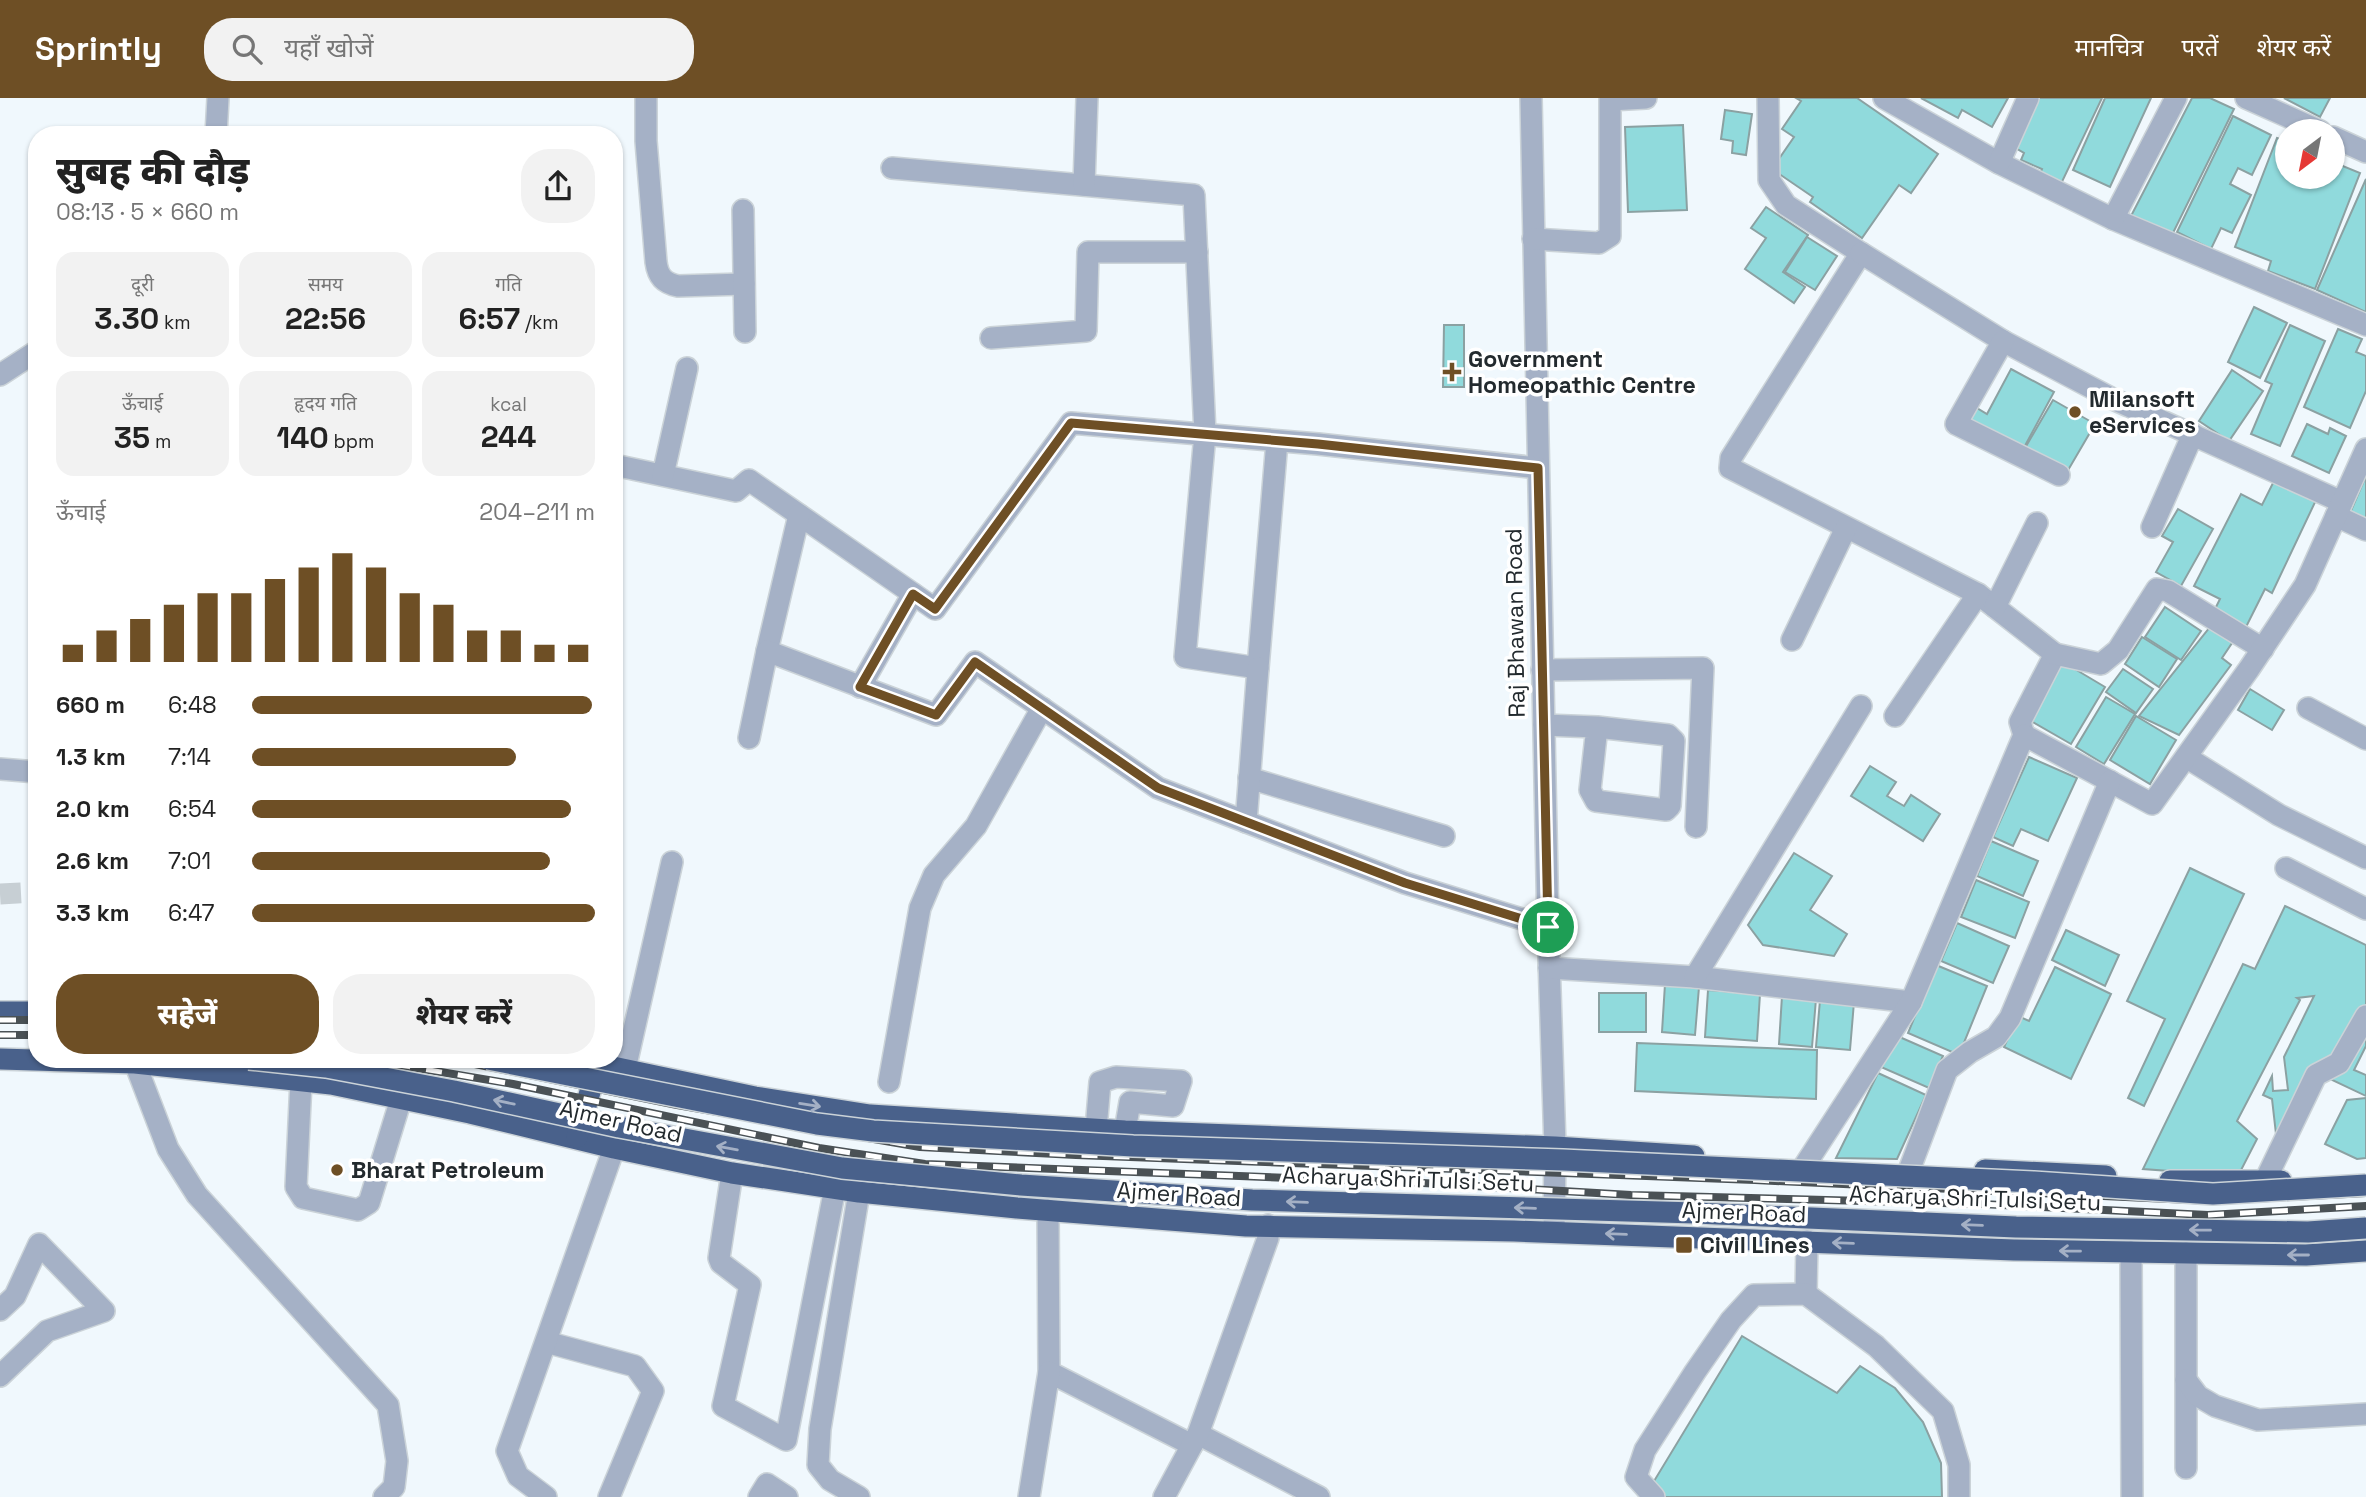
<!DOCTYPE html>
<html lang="hi">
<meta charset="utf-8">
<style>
:root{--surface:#fff;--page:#f2f2f2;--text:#222;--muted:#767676;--accent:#6e4f25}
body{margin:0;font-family:"Space Grotesk","Noto Sans Devanagari",sans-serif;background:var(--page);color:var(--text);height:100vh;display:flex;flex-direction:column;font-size:26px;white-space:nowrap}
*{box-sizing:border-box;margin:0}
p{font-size:23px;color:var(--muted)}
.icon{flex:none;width:38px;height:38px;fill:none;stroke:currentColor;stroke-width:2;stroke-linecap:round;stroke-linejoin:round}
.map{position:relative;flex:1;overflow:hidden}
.sheet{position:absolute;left:28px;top:28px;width:595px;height:942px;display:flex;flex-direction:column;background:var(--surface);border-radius:28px;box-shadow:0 2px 5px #0004}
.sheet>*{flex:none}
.needle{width:46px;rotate:212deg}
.buttons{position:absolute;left:2275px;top:21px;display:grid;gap:14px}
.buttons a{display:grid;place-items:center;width:70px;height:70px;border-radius:50%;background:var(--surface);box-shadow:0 2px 5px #0004;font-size:35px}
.pin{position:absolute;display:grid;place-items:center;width:60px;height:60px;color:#fff;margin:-30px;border:4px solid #fff;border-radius:50%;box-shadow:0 2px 7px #0007}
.round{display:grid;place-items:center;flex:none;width:74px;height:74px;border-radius:28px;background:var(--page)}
.summary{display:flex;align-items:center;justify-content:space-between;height:119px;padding:0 28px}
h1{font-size:38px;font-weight:800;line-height:52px}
.metrics{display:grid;grid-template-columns:repeat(3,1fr);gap:10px;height:119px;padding:7px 28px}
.metrics div{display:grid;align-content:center;border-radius:18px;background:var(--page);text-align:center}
.metrics b{font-size:30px;font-weight:800}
.metrics small{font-size:19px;font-weight:400}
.metrics p{font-size:19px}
.chart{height:196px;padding:14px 28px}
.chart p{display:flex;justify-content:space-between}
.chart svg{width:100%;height:126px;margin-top:7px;stroke:var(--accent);stroke-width:6}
.button{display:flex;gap:14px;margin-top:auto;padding:14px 28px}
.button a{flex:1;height:80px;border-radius:28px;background:var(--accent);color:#fff;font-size:28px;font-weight:800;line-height:80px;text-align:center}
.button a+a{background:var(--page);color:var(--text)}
ul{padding:0 28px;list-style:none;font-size:23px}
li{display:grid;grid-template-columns:112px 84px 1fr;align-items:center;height:52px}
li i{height:18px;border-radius:9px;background:var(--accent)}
header{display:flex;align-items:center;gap:42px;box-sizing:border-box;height:98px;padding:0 35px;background:var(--accent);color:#fff}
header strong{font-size:33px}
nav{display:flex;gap:38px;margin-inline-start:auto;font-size:24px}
.search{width:490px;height:63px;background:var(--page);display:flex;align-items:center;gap:18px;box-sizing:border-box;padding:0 24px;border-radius:28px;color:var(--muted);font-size:26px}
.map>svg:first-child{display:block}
.building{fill:#90dadc;stroke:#8ba1a2;stroke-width:2}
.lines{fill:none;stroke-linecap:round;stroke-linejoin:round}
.minor-tunnel{stroke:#c7cfd4;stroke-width:21;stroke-dasharray:21 10;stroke-linecap:butt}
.minor-casing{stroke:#cbd3d8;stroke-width:24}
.highway-casing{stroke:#cbd3d8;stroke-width:24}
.minor{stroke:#a5b1c6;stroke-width:21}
.highway{stroke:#49618b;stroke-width:21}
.rail-casing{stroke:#4a5155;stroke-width:8}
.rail{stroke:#fff;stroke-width:5;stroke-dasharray:16;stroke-linecap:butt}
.highway-bridge-casing{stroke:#cbd3d8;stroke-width:24;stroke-linecap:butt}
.highway-bridge{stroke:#49618b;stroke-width:21}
.oneway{stroke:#a4b0c5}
.route-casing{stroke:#fff;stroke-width:14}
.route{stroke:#6e4f25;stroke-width:9}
.poi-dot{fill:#6e4f25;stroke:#fff;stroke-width:2.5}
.labels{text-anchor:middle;stroke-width:7;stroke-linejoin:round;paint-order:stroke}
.poi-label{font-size:23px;font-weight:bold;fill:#232a2e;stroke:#fff;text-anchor:start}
.street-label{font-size:23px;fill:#232a2e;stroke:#fff}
</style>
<header>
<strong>Sprintly</strong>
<div class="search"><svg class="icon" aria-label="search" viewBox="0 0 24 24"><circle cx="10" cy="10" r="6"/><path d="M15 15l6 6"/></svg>यहाँ खोजें</div>
<nav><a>मानचित्र</a><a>परतें</a><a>शेयर करें</a></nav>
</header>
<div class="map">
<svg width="2366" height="1399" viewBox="0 0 2366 1399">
<rect width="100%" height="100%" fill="#f0f8fd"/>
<g class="building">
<path d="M1796 0H1857L1938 56 1911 95 1899 87 1862 140 1810 104 1813 99 1772 71 1794 39 1782 31 1801 3Z"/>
<path d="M1921 0H2008L1992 29 1962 12 1958 20Z"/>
<path d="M2035 0H2102L2059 90 2038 80 2042 71 2021 62 2024 55 2012 48Z"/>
<path d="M2105 0H2151L2110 89 2073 72Z"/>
<path d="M2192 0H2210L2234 11 2172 137 2131 118Z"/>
<path d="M2284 0H2330L2320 19Z"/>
<path d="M1725 12 1752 16 1746 57 1732 55 1733 43 1721 41Z"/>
<path d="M2233 18 2271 37 2252 77 2238 70 2230 86 2251 97 2232 135 2221 130 2211 151 2177 134Z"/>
<path d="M1683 27 1687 112 1628 114 1625 29Z"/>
<path d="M2277 40 2287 44V79H2333V64L2360 75 2315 191 2268 173 2271 163 2235 149Z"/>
<path d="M2366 81V214L2317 192Z"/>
<path d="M1766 109 1808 137 1783 174 1805 189 1794 205 1745 171 1766 140 1751 130Z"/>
<path d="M1807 139 1837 158 1815 192 1785 174Z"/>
<path d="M2254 209 2287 225 2260 280 2228 264Z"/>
<path d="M1444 227H1464V289H1443Z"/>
<path d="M2290 227 2325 243 2280 348 2251 336 2272 286 2265 283Z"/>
<path d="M2338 231 2362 241 2356 254 2366 258V293L2350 330 2304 309Z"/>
<path d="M2011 271 2054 294 2020 357 1960 325 1970 306 1987 316Z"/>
<path d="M2232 272 2263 293 2229 343 2199 323Z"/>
<path d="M2053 302 2095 326 2067 374 2025 350Z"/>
<path d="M2307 326 2328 336 2330 330 2346 338 2329 375 2292 358Z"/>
<path d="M2366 378V422L2350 415Z"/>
<path d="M2276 379 2317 400 2272 495 2265 491 2245 531 2213 515 2220 501 2194 488 2241 396 2262 407Z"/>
<path d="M2178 411 2213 431 2181 488 2156 474 2173 444 2162 438Z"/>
<path d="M2165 509 2201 533 2181 562 2145 539Z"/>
<path d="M2210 529 2234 542 2222 560 2231 567 2179 637 2139 618Z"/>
<path d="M2142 539 2177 561 2159 589 2125 566Z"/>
<path d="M2058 561 2105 589 2071 646 2024 619Z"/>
<path d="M2123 571 2153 591 2136 615 2106 594Z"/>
<path d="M2250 591 2284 612 2272 632 2238 612Z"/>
<path d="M2106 599 2135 616 2104 666 2076 649Z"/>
<path d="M2136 618 2176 642 2150 686 2110 662Z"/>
<path d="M2029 659 2077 680 2048 743 2021 731 2013 748 1993 739Z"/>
<path d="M1870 668 1896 684 1887 698 1904 708 1911 697 1940 716 1923 743 1851 698Z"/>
<path d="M1991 743 2038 763 2023 798 1977 778Z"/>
<path d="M1794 755 1832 778 1810 812 1847 836 1834 858 1763 847 1748 827Z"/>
<path d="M2190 770 2244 796 2144 1008 2128 1000 2165 921 2127 903Z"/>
<path d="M1976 782 2029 804 2015 840 1961 819Z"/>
<path d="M2285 808 2366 847V948L2354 972 2366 977V998L2324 978 2276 1036 2272 1001 2263 997 2272 978 2273 993 2288 992 2284 959 2314 898 2297 900 2300 902 2237 1023 2257 1041 2238 1078 2143 1071 2243 866 2255 871Z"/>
<path d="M1957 825 2009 848 1993 885 1941 863Z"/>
<path d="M2066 832 2119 857 2105 888 2052 862Z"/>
<path d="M1936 867 1987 888 1959 957 1908 935Z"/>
<path d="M2055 869 2111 896 2071 981 2004 949 2018 918 2029 923Z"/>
<path d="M1665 886 1699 889 1695 937 1662 934Z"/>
<path d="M1708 892 1760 896 1757 943 1705 939Z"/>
<rect x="1599" y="895" width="47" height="39"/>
<path d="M1782 898 1816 901 1812 949 1779 946Z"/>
<path d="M1820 902 1854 904 1850 952 1816 949Z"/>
<path d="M1895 937 1943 958 1929 990 1881 969Z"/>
<path d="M1637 945 1817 952 1816 1001 1635 993Z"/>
<path d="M1878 975 1926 997 1897 1061 1836 1060Z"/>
<path d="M2366 1000V1060L2357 1061 2325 1046 2347 1002Z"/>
<path d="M1742 1238 1837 1295 1860 1268 1895 1290 1923 1324 1941 1365 1942 1399H1659L1648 1393Z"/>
</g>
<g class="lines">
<path class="minor-tunnel" d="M0 796 37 794"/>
<defs>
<g id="minor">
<path d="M646 0V43L656 164C658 179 664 185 678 188L744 186"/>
<path d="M1531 0 1548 829 1555 1049 1554 1134"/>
<path d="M1768 0 1769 82 1786 107 1861 155 1731 360 1730 370 1978 496 2055 556 2020 624 2024 637"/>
<path d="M1884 0 1999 65 2113 121 2366 227"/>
<path d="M2246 0 2320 33"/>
<path d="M216 37 218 0"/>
<path d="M2333 39 2366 54"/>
<path d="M1999 65 2028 0"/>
<path d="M892 70 1194 97 1205 336 1185 559 1258 570 1277 343"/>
<path d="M1084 87 1087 0"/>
<path d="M743 112 745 234"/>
<path d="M2113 121 2176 0"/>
<path d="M1533 141 1599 145 1610 138V2L1646 0"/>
<path d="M1861 155 2003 243 2113 301 2342 404"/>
<path d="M991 240 1086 233 1088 154H1197"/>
<path d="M2003 243 1956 326 2059 377"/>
<path d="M0 277 37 253"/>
<path d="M614 367 736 393 749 382 935 511 1071 325 1318 346 1538 370"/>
<path d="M663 377 687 270"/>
<path d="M2336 418 2366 432"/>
<path d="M2152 429 2193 336"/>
<path d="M1995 509 2037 425"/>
<path d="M1792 542 1846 430"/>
<path d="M767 553 799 417"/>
<path d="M2055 556 2101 566 2118 552 2157 491 2168 493 2263 551"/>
<path d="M1542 572 1703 570 1696 729"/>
<path d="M860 589 913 496"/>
<path d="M2308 610 2366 641"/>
<path d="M1895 618 1978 496"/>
<path d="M1544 627 1597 629 1668 637 1674 643 1670 708 1666 712 1596 703 1590 692 1597 629"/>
<path d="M749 640 767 553 936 617 975 564 1158 690 1405 785 1548 829"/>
<path d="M2186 659 2279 717 2366 760"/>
<path d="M0 671 37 674"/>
<path d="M1249 680 1444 738"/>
<path d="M1246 724 1258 570"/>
<path d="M2286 770 2366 811"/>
<path d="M1549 870 1695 879 1911 904"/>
<path d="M1695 879 1861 608"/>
<path d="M135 965 168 1051 197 1097 388 1307 397 1363 394 1389 384 1399"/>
<path d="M625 971 672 764"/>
<path d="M301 983 296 1089 303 1100 358 1112 369 1105 401 1001"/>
<path d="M889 984 920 810 934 777 976 728 1042 610"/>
<path d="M1096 1031 1100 984 1116 979 1181 983 1173 1008 1130 1004 1125 1033"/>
<path d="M1805 1067 1911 904 2024 637 2152 706 2249 571 2305 487 2366 351"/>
<path d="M1910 1070 1947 972 1970 954 1996 939 2010 920 2110 683"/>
<path d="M732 1075 719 1160 721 1165 750 1187 723 1308 786 1342 835 1090"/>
<path d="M2265 1083 2316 977 2339 965 2366 918"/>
<path d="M1048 1112 1049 1274 1192 1347"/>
<path d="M2131 1154 2132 1399"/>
<path d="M2186 1155V1370"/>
<path d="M1806 1196 1807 1143"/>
<path d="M0 1212 15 1198 39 1146 104 1213 47 1233 0 1278"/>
<path d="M546 1244 635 1268 653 1293 609 1399"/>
<path d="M2186 1282 2198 1298 2215 1308 2258 1322 2366 1316"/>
<path d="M1198 1336 1319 1399"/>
<path d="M546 1399 518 1378 507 1353 614 1050"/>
<path d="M759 1399 767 1386 787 1399"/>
<path d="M859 1399 830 1382 818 1367 820 1331 859 1094"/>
<path d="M1029 1399 1049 1274"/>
<path d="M1164 1399 1198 1336 1268 1140V1127"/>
<path d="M1654 1399 1636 1379 1645 1352 1695 1274 1731 1222 1754 1197 1806 1196 1876 1248 1943 1313 1959 1367V1399"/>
</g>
<g id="highway">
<path d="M0 914H37"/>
<path d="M0 961 135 965 331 986 470 1015 614 1050 732 1075 859 1094 1017 1110 1246 1128 1514 1133 2014 1152 2306 1157 2366 1153"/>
<path d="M575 961 755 999 870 1017 1125 1033 1555 1049 1694 1058"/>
<path d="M577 1039 598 966"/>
<path d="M1985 1072 2106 1078"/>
<path d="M2170 1083H2281"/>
</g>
</defs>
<use href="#minor" class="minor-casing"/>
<use href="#highway" class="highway-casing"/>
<use href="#minor" class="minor"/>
<use href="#highway" class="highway"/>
<defs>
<g id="rail">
<path d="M0 922H37"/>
<path d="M0 937H37"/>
<path d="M363 961 513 986 819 1050 925 1066 1423 1085 1631 1097 1981 1106 2208 1117 2366 1108"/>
<path d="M450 961 677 1007 920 1049 1076 1057 1755 1082 2213 1103 2366 1095"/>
</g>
</defs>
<use href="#rail" class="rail-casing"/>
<use href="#rail" class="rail"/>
<defs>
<g id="highway-bridge">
<path d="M249 961 326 969 454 993 619 1029 842 1070 1021 1087 1252 1102 1695 1115 2016 1129 2308 1134 2366 1130"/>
<path d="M488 961 817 1026 873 1033 1133 1048 1563 1062 2034 1084 2213 1096 2366 1087"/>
</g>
</defs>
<use href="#highway-bridge" class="highway-bridge-casing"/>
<use href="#highway-bridge" class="highway-bridge"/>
</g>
<defs><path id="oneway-shaft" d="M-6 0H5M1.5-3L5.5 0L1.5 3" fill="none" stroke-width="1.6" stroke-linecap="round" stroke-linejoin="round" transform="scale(1.75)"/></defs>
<g class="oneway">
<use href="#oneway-shaft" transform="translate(504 1004) rotate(-168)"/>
<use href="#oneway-shaft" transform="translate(810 1007) rotate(9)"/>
<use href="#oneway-shaft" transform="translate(727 1050) rotate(-170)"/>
<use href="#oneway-shaft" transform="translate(1297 1104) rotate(-178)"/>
<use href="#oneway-shaft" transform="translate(1525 1110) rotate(-178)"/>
<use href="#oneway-shaft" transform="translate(1972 1127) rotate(-178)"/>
<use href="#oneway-shaft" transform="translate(2200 1132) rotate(-179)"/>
<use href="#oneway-shaft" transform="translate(1616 1136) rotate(-178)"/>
<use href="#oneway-shaft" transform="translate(1843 1145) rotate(-178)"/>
<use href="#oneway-shaft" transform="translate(2070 1153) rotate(-179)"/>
<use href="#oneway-shaft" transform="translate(2298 1157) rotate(-180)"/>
</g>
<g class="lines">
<defs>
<path id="route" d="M1071 325 1318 346 1538 370 1548 829 1405 785 1158 690 975 564 936 617 860 589 913 496 935 511Z"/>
</defs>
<use href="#route" class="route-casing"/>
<use href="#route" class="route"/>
</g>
<g class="poi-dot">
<path d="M1448.5 263.5h7v7h7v7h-7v7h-7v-7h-7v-7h7z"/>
<circle cx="2075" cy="314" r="7"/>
<circle cx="337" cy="1072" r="7"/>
<rect x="1675" y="1138" width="18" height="18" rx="3.5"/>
</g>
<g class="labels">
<g class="poi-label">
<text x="1468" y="269">Government<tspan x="1468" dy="26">Homeopathic Centre</tspan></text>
<text x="2089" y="309">Milansoft<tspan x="2089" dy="26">eServices</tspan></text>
<text x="351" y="1080">Bharat Petroleum</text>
<text x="1700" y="1155">Civil Lines</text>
</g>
<g class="street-label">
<text transform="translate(1515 525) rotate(-91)" y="8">Raj Bhawan Road</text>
<text transform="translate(621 1023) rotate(13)" y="8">Ajmer Road</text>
<text transform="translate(1408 1081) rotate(2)" y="8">Acharya Shri Tulsi Setu</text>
<text transform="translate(1179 1096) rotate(4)" y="8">Ajmer Road</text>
<text transform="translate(1975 1100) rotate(2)" y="8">Acharya Shri Tulsi Setu</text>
<text transform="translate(1744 1114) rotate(2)" y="8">Ajmer Road</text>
</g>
</g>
</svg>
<div class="buttons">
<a><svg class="needle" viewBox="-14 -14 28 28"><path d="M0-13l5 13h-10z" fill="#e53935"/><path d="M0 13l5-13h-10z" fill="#767676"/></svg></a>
</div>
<div class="pin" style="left:1548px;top:829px;background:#1e9e55"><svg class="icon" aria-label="arrive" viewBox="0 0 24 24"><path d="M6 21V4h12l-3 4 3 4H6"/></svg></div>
<section class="sheet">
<div class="summary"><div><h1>सुबह की दौड़</h1><p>08:13 · 5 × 660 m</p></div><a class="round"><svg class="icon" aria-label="share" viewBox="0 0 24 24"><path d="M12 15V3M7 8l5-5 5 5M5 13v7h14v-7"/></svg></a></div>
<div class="metrics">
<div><p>दूरी</p><b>3.30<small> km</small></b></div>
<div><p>समय</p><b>22:56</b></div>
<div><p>गति</p><b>6:57<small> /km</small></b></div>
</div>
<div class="metrics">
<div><p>ऊँचाई</p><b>35<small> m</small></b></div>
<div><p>हृदय गति</p><b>140<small> bpm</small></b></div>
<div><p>kcal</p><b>244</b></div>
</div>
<div class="chart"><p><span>ऊँचाई</span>204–211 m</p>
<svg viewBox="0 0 160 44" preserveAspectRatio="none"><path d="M5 44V38M15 44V33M25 44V29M35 44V24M45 44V20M55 44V20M65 44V15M75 44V11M85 44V6M95 44V11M105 44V20M115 44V24M125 44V33M135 44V33M145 44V38M155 44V38"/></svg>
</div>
<ul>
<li><b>660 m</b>6:48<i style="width:99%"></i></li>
<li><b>1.3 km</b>7:14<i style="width:77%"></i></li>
<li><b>2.0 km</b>6:54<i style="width:93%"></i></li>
<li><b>2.6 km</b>7:01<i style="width:87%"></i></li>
<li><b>3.3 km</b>6:47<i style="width:100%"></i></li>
</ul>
<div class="button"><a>सहेजें</a><a>शेयर करें</a></div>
</section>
</div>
